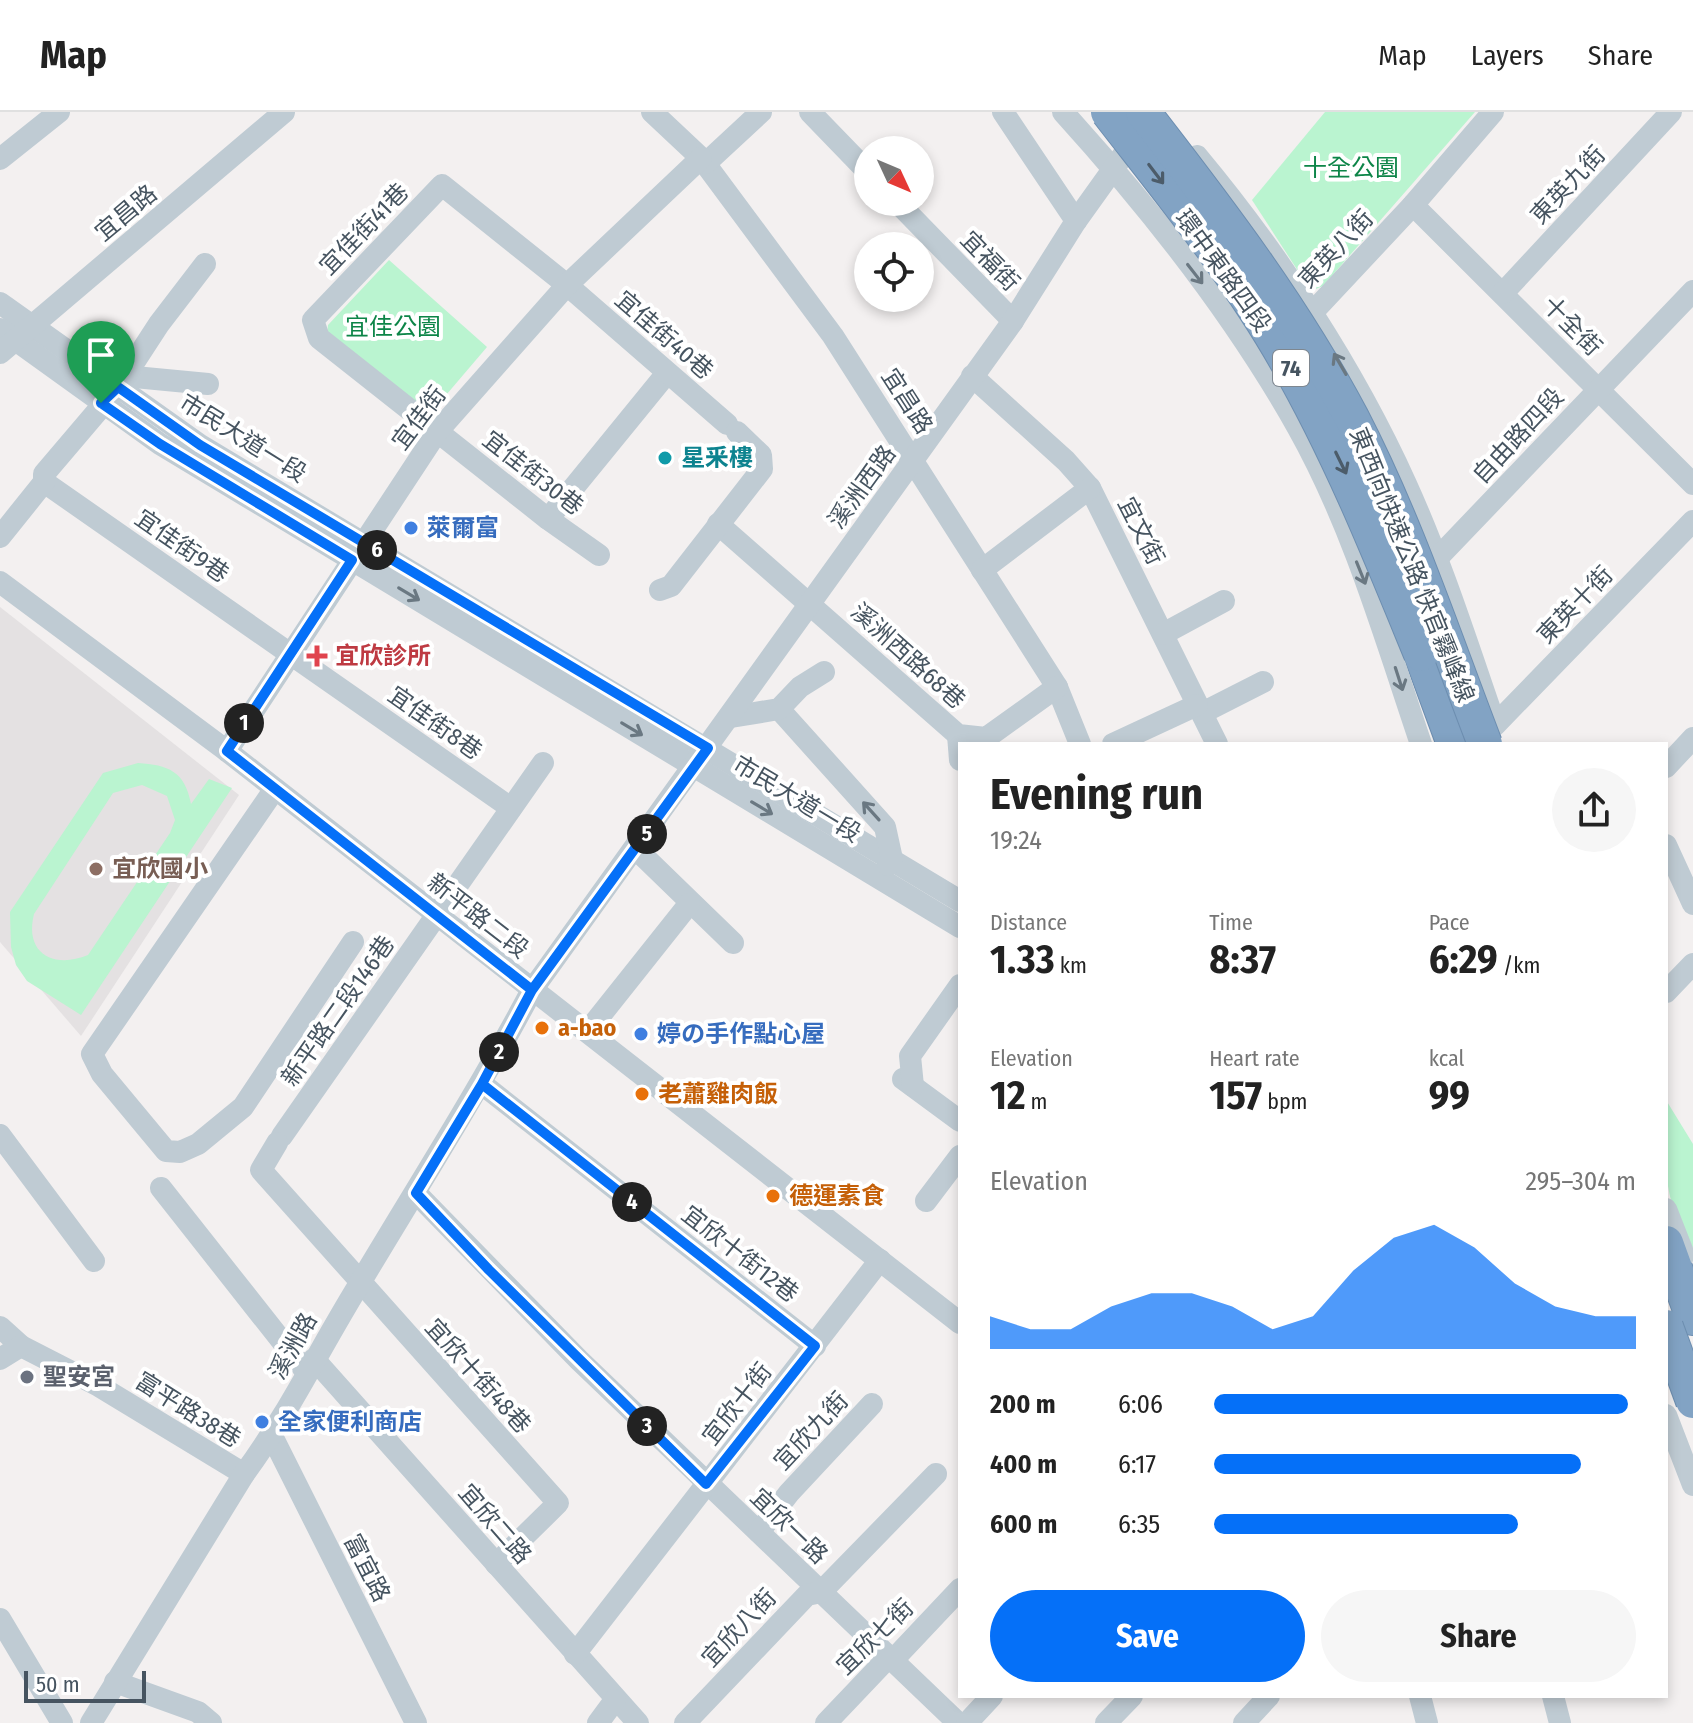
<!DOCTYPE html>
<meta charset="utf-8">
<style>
:root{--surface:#fff;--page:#f6f6f6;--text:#222;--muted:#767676;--line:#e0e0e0;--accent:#0570f8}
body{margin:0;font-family:"Fira Sans Condensed","Noto Sans TC","Noto Sans JP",sans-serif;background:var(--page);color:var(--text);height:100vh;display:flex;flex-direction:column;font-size:30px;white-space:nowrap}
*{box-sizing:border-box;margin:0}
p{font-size:26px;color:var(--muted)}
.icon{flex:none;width:44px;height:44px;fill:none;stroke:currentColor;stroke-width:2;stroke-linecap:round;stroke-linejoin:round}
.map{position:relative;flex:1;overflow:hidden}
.side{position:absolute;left:958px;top:630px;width:710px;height:956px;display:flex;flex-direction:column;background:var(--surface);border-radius:0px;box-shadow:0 4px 12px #0003}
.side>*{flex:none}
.needle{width:52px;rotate:134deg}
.fabs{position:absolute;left:854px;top:24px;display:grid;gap:16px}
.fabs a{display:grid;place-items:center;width:80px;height:80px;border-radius:50%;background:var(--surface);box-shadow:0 4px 12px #0003;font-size:40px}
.scale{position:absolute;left:24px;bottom:20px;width:122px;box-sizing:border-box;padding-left:8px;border:4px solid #465460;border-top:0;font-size:22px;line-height:28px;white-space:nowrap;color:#465460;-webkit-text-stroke:6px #fff;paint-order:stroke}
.pin{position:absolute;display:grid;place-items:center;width:68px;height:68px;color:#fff;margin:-82px -34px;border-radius:50% 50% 50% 0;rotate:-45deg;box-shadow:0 0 8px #0007}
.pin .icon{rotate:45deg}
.km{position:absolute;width:40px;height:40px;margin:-20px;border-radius:50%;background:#222;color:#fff;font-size:22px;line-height:40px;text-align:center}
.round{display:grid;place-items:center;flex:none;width:84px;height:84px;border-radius:42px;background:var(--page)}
.overview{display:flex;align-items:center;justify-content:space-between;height:136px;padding:0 32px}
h1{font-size:44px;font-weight:700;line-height:60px}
.metrics{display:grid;grid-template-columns:repeat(3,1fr);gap:12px;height:136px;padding:8px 32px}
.metrics div{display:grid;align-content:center}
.metrics b{font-size:40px;font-weight:700}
.metrics small{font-size:22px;font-weight:400}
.metrics p{font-size:22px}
.chart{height:224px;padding:16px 32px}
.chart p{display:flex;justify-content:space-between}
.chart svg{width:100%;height:144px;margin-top:8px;fill:var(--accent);opacity:.7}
.primary-button{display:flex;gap:16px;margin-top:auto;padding:16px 32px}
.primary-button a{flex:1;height:92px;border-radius:48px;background:var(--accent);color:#fff;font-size:32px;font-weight:700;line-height:92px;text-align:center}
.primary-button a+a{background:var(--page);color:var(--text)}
ul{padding:0 32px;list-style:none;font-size:26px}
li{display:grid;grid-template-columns:128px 96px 1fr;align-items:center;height:60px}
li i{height:20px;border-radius:10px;background:var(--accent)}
header{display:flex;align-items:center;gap:48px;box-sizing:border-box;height:112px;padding:0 40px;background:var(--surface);border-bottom:2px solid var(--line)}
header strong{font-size:38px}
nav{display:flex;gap:44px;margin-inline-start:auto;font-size:28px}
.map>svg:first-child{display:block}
.education{fill:#e4e1e2}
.green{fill:#baf4d0;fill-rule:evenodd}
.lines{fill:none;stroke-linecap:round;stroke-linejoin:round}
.highway-casing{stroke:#6d8eb0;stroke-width:36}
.minor{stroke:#bfcbd3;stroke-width:22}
.highway{stroke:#82a3c4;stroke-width:34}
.highway-bridge-casing{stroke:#6d8eb0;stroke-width:36;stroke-linecap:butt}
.highway-bridge{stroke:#82a3c4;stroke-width:34}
.oneway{stroke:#4c5c6a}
.oneway2{stroke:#6a7882}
.route-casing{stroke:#fff;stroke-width:16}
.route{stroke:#0570f8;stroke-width:10}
.culture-dot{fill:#0f9aa8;stroke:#fff;stroke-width:3}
.shop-dot{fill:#3f7fe0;stroke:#fff;stroke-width:3}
.health-dot{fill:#e0444e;stroke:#fff;stroke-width:3}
.education-dot{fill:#8d6e63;stroke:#fff;stroke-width:3}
.food-dot{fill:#e8710a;stroke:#fff;stroke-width:3}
.worship-dot{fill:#6b7280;stroke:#fff;stroke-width:3}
.labels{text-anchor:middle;stroke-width:8;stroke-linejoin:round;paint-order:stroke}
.shield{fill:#fff;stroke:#7e8790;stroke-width:2}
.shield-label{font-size:22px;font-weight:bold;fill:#465460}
.park-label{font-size:24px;fill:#0d8548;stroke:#fff}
.street-label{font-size:24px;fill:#465460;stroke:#fff}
.culture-label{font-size:24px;font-weight:bold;fill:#0d838f;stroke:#fff;text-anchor:start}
.shop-label{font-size:24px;font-weight:bold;fill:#366cbe;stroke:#fff;text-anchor:start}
.health-label{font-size:24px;font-weight:bold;fill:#be3a42;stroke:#fff;text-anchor:start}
.education-label{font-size:24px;font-weight:bold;fill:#785e54;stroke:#fff;text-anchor:start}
.food-label{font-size:24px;font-weight:bold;fill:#c56008;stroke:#fff;text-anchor:start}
.worship-label{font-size:24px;font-weight:bold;fill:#5b616d;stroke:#fff;text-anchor:start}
</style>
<header>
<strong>Map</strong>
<nav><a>Map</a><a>Layers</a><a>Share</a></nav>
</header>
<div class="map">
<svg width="1693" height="1611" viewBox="0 0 1693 1611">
<rect width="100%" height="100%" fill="#f3f0f0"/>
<path class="education" d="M0 495 239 683 81 924 0 830Z"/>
<g class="green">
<path d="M1325 0H1475L1323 174 1311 179 1252 88Z"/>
<path d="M389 148 487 235 435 296 426 299 327 223 328 213Z"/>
<path d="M138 651C168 653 185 659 191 692L209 667 232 676 81 903 27 869 16 853 11 835 10 800 103 661ZM142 673 167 684 175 708 170 721 88 843C54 857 24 842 34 802L113 681Z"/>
<path d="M1666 988 1693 1032V1136C1659 1085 1666 1046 1666 988Z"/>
</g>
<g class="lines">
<defs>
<g id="highway">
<path d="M1421 542 1454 632"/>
<path d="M1666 1131 1693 1206"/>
</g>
</defs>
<use href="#highway" class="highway-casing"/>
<g class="minor">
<path d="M652 0 701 46 833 224 1057 575 1080 632"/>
<path d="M810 0 868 60"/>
<path d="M1003 0 1076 109"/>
<path d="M1063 0C1150 96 1234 202 1298 316 1353 414 1385 526 1421 632"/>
<path d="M1197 44C1278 141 1354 257 1406 372 1441 449 1467 531 1495 612"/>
<path d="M0 47 59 0"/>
<path d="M706 51 761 0"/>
<path d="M897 90 1013 209"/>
<path d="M1413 93 1693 372"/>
<path d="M1503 181 1671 0"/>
<path d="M0 191 200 333 960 789"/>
<path d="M1311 202 1413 93 1493 0"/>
<path d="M0 217 160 332 960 815"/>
<path d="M0 241 284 0"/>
<path d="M124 264 208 272"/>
<path d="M972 264 1066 349 1090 376 1217 632"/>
<path d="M44 370 511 696"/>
<path d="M548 407 667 261"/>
<path d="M718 412 958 623 986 626 1057 575"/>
<path d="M0 425 44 370V362L118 275 159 212 205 152"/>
<path d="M599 443 548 407 319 226 313 208 442 73 567 173 727 312"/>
<path d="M1428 456 1693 179"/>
<path d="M982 458 1090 376"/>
<path d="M0 470 227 639 960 1211"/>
<path d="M660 478 671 474 762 357 761 343 737 320"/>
<path d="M1163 522 1224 489"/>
<path d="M779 597 885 715 892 747 888 753"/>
<path d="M1202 601 1263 570"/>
<path d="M731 605 779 597 800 575 824 560"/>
<path d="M1495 613 1693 409"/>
<path d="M958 623 960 648"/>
<path d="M1113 632 1197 593"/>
<path d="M227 639 437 320 567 173 701 46"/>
<path d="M1666 655 1693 626"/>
<path d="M274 678 92 942 102 962 166 1039 180 1040 198 1032 243 995 353 830"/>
<path d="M1666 733 1693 792"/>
<path d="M636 737 733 831"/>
<path d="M1666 880 1693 852"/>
<path d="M588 919 689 792"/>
<path d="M903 967 960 1009"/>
<path d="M482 972 815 1234"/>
<path d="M913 974 910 944 960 873"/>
<path d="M0 1023 94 1149"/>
<path d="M282 1024 543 651"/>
<path d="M277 1031 261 1058 558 1391 496 1452"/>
<path d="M161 1076 307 1261"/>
<path d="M416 1081 579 1248 958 1611"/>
<path d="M926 1089 960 1044"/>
<path d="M1666 1097 1684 1143"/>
<path d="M0 1215 21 1234 99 1274 244 1362"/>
<path d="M0 1247 21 1234"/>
<path d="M314 1247 638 1611"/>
<path d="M1666 1303 1693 1373"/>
<path d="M272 1324 416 1611"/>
<path d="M759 1420 789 1381 872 1292"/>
<path d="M0 1507 62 1611"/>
<path d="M575 1542 880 1148"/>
<path d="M115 1570 198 1600 211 1611"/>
<path d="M1420 1584 1427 1611"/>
<path d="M1553 1584 1560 1611"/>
<path d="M91 1611 244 1362C287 1304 319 1238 357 1176 416 1077 478 980 532 878L1013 209 1076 109 1139 21"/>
<path d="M598 1611 615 1588"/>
<path d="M685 1611 807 1483 821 1480 936 1362"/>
<path d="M826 1611 885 1549 894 1547 960 1477"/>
<path d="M967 1611 992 1584"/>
<path d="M1106 1611 1132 1584"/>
<path d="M1244 1611 1269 1584"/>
</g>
<use href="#highway" class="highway"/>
<defs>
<g id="highway-bridge">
<path d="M1108 0C1170 80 1236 160 1286 248 1340 342 1380 442 1421 542"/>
<path d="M1143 0C1219 98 1294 196 1352 306 1406 410 1443 523 1485 632"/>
<path d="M1666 1215 1693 1289"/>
</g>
</defs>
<use href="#highway-bridge" class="highway-bridge-casing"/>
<use href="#highway-bridge" class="highway-bridge"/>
</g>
<defs><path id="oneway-shaft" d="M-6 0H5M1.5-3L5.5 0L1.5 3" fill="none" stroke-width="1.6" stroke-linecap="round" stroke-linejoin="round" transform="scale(2)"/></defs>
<g class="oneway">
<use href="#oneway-shaft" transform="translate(1156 62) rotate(53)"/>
<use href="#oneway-shaft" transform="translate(1341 351) rotate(64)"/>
</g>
<g class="oneway2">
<use href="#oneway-shaft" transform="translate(1195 162) rotate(52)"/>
<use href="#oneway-shaft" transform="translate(1340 252) rotate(-120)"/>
<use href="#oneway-shaft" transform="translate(1361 461) rotate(68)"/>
<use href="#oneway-shaft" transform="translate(409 482) rotate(31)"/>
<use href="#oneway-shaft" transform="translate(1399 567) rotate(72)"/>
<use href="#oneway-shaft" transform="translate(632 617) rotate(31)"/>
<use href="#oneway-shaft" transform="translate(762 696) rotate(31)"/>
<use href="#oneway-shaft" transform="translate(871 699) rotate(-132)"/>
</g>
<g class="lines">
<defs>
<path id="route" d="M101 291 160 332 352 448 227 639 532 878 482 972 416 1081 489 1158 706 1372 815 1234 482 972 532 878 708 636 200 333 118 275 101 291"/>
</defs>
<use href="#route" class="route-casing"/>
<use href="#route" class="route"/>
</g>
<circle class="culture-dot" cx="665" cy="346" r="8"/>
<g class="shop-dot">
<circle cx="411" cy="416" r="8"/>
<circle cx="641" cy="922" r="8"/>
<circle cx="262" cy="1310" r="8"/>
</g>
<path class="health-dot" d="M313 532h8v8h8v8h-8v8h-8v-8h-8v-8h8z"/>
<circle class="education-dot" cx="96" cy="757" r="8"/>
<g class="food-dot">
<circle cx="542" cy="916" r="8"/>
<circle cx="642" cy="982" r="8"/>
<circle cx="773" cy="1084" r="8"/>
</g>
<circle class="worship-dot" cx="27" cy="1265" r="8"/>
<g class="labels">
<rect class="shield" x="1273" y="238" width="36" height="36" rx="6"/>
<g class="shield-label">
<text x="1291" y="264">74</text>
</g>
<g class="park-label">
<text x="1351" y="64">十全公園</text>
<text x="393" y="223">宜佳公園</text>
</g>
<g class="street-label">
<text transform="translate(1568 73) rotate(-47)" y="8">東英九街</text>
<text transform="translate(126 101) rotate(-40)" y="8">宜昌路</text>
<text transform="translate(364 117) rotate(-46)" y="8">宜佳街41巷</text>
<text transform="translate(1336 137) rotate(-47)" y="8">東英八街</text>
<text transform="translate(990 149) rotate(46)" y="8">宜福街</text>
<text transform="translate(1223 159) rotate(54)" y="8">環中東路四段</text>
<text transform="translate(1572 214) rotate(45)" y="8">十全街</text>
<text transform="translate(664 223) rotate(41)" y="8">宜佳街40巷</text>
<text transform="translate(907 289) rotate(57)" y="8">宜昌路</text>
<text transform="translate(419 306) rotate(-53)" y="8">宜佳街</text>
<text transform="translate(1518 324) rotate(-47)" y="8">自由路四段</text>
<text transform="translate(243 326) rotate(32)" y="8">市民大道一段</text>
<text transform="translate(533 361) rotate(38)" y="8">宜佳街30巷</text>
<text transform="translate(862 375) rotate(-54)" y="8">溪洲西路</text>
<text transform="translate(1141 419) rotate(63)" y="8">宜文街</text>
<text transform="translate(182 434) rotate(35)" y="8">宜佳街9巷</text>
<text transform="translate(1412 453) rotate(68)" y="8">東西向快速公路 快官霧峰線</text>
<text transform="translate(1575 493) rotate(-46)" y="8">東英十街</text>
<text transform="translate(908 544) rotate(42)" y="8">溪洲西路68巷</text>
<text transform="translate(435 611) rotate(35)" y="8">宜佳街8巷</text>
<text transform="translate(797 687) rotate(31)" y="8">市民大道一段</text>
<text transform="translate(478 804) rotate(38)" y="8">新平路二段</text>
<text transform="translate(338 899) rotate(-55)" y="8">新平路二段146巷</text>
<text transform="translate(740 1142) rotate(38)" y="8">宜欣十街12巷</text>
<text transform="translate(293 1234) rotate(-61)" y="8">溪洲路</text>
<text transform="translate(478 1264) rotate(48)" y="8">宜欣十街48巷</text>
<text transform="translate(737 1292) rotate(-52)" y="8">宜欣十街</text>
<text transform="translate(188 1298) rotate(32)" y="8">富平路38巷</text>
<text transform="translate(811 1319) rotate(-47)" y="8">宜欣九街</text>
<text transform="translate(495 1412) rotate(49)" y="8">宜欣二路</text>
<text transform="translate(789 1414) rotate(44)" y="8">宜欣一路</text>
<text transform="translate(367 1456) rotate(63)" y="8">富宜路</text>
<text transform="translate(739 1516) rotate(-47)" y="8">宜欣八街</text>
<text transform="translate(875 1525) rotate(-44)" y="8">宜欣七街</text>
</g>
<g class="culture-label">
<text x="681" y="354">星釆樓</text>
</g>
<g class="shop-label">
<text x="427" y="424">萊爾富</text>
<text x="657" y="930">婷の手作點心屋</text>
<text x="278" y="1318">全家便利商店</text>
</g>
<g class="health-label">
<text x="335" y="552">宜欣診所</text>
</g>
<g class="education-label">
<text x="112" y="765">宜欣國小</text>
</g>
<g class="food-label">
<text x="558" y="924">a-bao</text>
<text x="658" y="990">老蕭雞肉飯</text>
<text x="789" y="1092">德運素食</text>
</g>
<g class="worship-label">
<text x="43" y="1273">聖安宮</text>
</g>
</g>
</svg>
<div class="fabs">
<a><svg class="needle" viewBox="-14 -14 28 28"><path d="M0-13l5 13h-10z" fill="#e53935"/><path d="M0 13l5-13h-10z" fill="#767676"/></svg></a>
<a><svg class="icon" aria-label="locate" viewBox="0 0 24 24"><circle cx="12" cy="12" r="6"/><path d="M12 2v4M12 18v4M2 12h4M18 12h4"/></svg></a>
</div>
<div class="scale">50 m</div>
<div class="pin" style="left:101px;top:291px;background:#1e9e55"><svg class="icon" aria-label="arrive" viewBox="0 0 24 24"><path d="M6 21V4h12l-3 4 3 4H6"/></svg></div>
<b class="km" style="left:244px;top:611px">1</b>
<b class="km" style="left:499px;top:940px">2</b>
<b class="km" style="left:647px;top:1314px">3</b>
<b class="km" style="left:632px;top:1090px">4</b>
<b class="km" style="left:647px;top:722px">5</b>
<b class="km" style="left:377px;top:438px">6</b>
<section class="side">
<div class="overview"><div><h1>Evening run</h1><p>19:24</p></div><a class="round"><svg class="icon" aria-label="share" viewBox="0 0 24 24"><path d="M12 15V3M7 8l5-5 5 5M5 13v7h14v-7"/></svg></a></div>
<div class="metrics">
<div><p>Distance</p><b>1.33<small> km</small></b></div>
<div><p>Time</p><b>8:37</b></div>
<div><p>Pace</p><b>6:29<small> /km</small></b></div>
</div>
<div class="metrics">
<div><p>Elevation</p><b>12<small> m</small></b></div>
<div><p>Heart rate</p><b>157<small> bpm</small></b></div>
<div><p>kcal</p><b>99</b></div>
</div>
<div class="chart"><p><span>Elevation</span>295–304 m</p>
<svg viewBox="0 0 160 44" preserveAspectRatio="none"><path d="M0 44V34L10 38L20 38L30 31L40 27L50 27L60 31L70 38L80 34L90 20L100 10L110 6L120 13L130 24L140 31L150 34L160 34V44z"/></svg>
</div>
<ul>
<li><b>200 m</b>6:06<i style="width:98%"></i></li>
<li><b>400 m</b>6:17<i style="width:87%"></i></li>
<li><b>600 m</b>6:35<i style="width:72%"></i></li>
</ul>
<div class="primary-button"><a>Save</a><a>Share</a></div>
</section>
</div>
